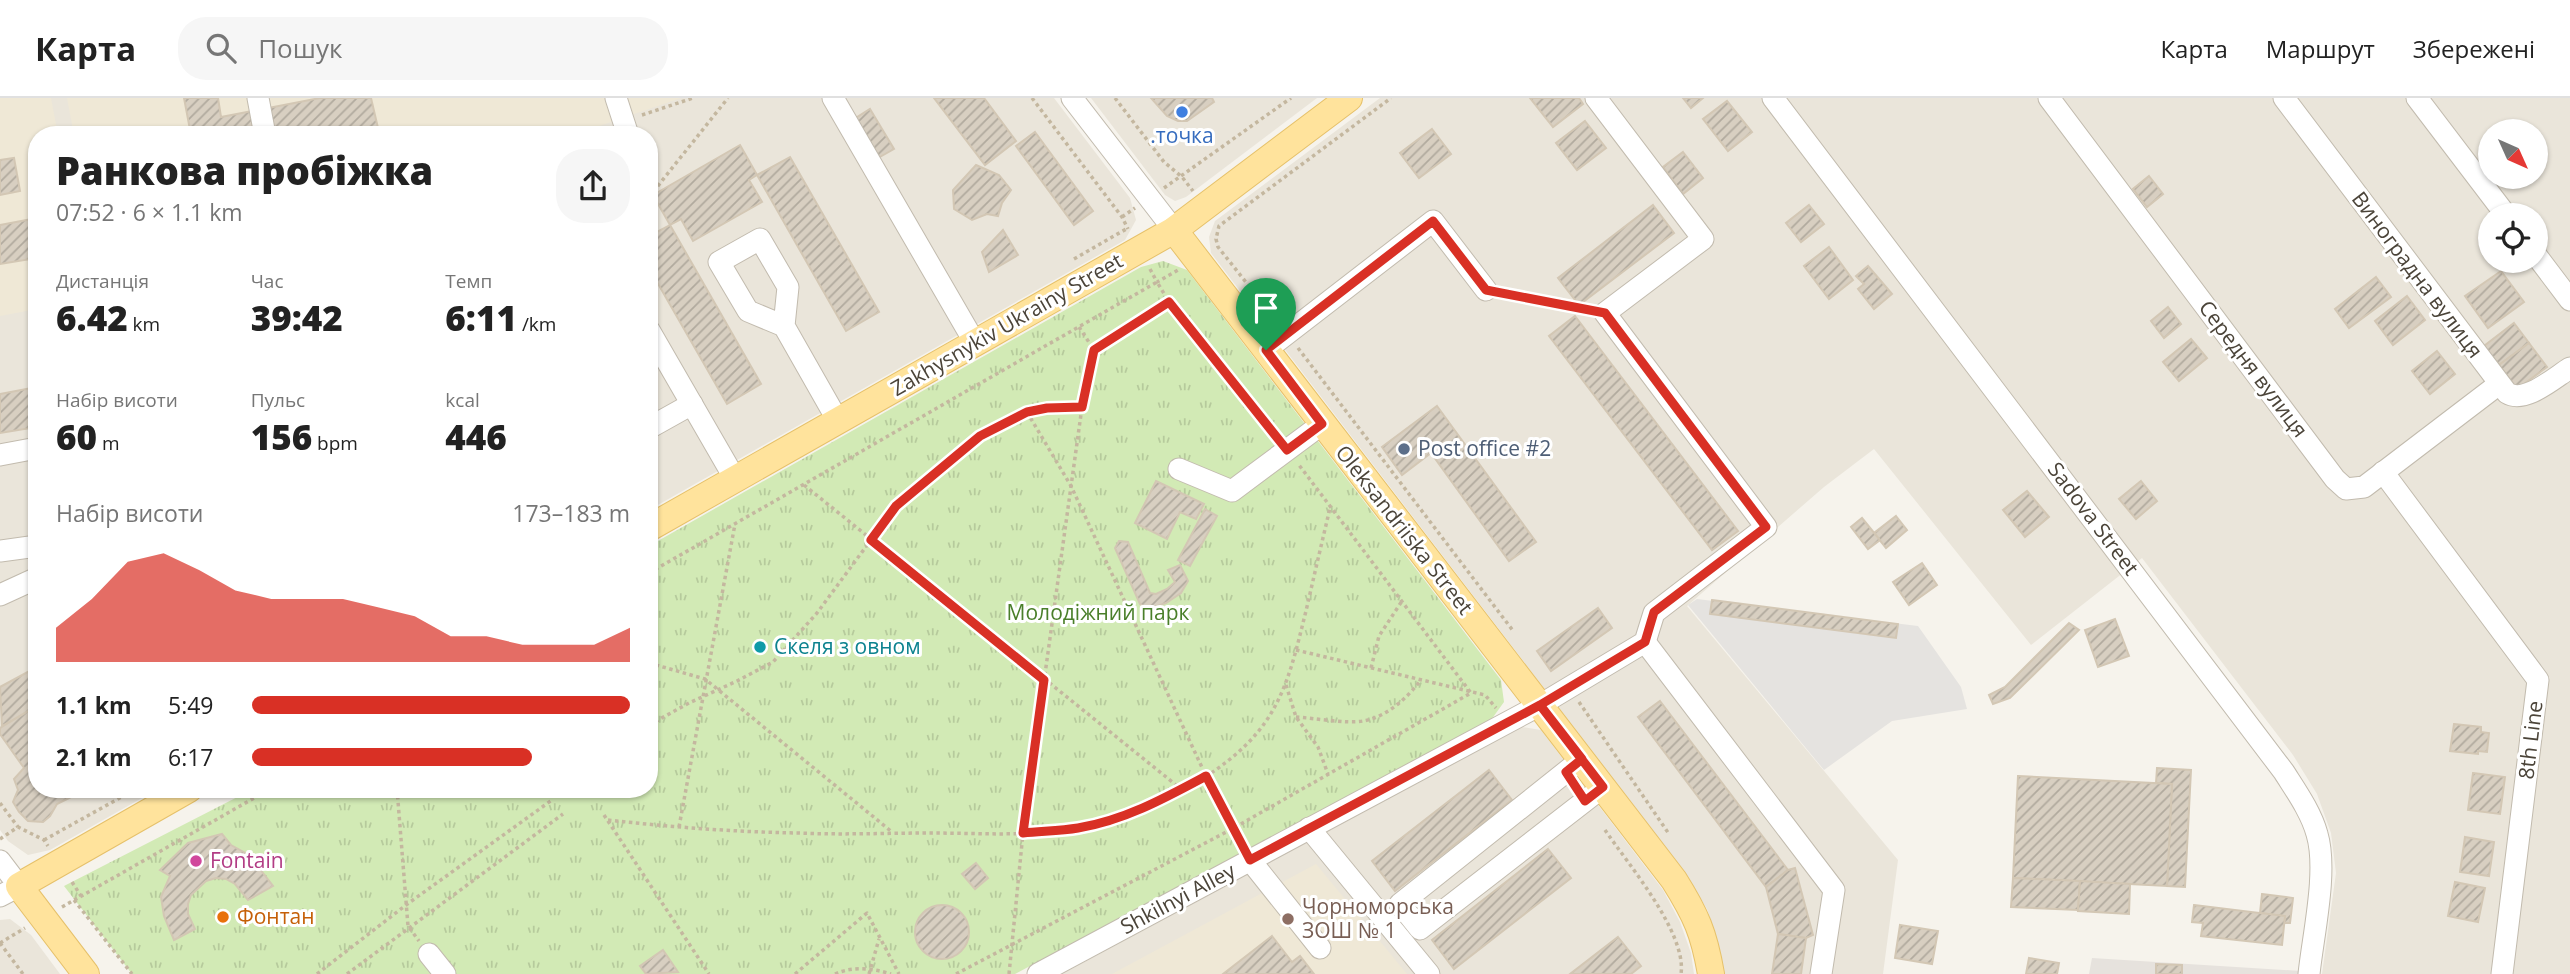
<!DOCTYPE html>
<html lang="uk">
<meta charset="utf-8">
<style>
:root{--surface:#fff;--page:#f6f6f6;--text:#222;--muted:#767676;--line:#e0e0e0;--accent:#d93025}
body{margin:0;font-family:"Open Sans",sans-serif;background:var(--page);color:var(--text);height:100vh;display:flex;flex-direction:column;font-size:26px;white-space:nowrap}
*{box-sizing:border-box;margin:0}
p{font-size:23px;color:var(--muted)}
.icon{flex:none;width:38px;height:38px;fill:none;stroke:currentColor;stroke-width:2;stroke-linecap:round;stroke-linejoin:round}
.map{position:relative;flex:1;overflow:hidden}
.panel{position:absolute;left:28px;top:28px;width:630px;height:672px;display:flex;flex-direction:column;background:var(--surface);border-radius:28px;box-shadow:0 2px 5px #0004}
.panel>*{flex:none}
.needle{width:46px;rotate:135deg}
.fabs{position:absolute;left:2478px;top:21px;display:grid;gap:14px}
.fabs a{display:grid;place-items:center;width:70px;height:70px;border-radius:50%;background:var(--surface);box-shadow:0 2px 5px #0004;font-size:35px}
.pin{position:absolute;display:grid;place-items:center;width:60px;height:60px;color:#fff;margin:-72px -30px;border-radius:50% 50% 50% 0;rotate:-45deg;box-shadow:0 0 7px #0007}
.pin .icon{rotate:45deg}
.round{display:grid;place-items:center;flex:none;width:74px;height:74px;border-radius:28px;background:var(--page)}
.summary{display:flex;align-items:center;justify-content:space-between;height:119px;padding:0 28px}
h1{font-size:38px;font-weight:800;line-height:52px}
.figures{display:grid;grid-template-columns:repeat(3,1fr);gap:10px;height:119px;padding:7px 28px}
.figures div{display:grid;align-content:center}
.figures b{font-size:35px;font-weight:800}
.figures small{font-size:19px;font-weight:400}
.figures p{font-size:19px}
.chart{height:196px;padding:14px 28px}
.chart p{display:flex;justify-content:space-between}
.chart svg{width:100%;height:126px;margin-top:7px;fill:var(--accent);opacity:.7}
ul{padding:0 28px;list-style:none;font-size:23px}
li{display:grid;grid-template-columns:112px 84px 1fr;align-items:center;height:52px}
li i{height:18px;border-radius:9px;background:var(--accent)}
header{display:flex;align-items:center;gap:42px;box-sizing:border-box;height:98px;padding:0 35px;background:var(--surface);border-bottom:2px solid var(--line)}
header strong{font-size:33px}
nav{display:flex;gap:38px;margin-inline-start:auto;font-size:24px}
.search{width:490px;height:63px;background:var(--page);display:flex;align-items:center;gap:18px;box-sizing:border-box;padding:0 24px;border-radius:28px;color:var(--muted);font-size:26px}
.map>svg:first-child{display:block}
.residential{fill:#eae5da;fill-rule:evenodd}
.industrial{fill:#e6e2dd}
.education{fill:#efe8d6}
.grass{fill:url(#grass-tufts)}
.parking{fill:#e5e3e0}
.building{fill:url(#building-hatch);stroke:#d3c7b4;stroke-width:2}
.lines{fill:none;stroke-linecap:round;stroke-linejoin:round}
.minor-casing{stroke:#c2bbae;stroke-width:23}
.major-casing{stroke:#e6c16a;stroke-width:28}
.path{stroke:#c4b79f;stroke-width:3.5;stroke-dasharray:3.5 3.5;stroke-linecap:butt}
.minor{stroke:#fff;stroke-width:21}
.major{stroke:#ffe39c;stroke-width:26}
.route-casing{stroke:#fff;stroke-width:14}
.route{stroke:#d93025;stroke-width:9}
.shop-dot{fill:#3f7fe0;stroke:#fff;stroke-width:2.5}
.service-dot{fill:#5c6f8a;stroke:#fff;stroke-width:2.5}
.culture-dot{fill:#0f9aa8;stroke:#fff;stroke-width:2.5}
.hotel-dot{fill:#d1479c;stroke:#fff;stroke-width:2.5}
.food-dot{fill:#e8710a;stroke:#fff;stroke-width:2.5}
.education-dot{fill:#8d6e63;stroke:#fff;stroke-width:2.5}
.labels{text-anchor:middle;stroke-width:6;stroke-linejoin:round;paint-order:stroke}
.shop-label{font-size:21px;fill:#366cbe;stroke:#fff}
.street-label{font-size:21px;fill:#4b4439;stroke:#fff}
.service-label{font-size:21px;fill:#4e5e75;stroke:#fff;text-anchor:start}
.park-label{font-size:21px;fill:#4a7f2a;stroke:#fff}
.culture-label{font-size:21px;fill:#0d838f;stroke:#fff;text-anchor:start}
.hotel-label{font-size:21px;fill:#b23c85;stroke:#fff;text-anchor:start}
.education-label{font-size:21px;fill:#785e54;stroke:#fff;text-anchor:start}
.food-label{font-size:21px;fill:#c56008;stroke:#fff;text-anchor:start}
</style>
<header>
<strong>Карта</strong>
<div class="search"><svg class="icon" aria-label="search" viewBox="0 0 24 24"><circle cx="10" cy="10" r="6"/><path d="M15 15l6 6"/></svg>Пошук</div>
<nav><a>Карта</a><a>Маршрут</a><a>Збережені</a></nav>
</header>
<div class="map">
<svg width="2570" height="876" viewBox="0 0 2570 876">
<defs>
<pattern id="grass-tufts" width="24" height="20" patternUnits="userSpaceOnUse" patternTransform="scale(1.75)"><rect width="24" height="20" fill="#d2eab5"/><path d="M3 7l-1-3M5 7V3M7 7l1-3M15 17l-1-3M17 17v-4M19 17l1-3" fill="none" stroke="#b6ca9c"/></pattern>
<pattern id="building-hatch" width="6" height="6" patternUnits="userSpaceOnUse" patternTransform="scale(1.75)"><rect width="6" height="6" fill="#d8cfc1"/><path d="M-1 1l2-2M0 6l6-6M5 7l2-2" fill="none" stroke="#b1aa9e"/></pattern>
</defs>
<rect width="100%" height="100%" fill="#f6f3ec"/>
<g class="residential">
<path d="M0 0H1054L1130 100 1136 122 1125 142 649 412V37H37V691H158L50 752 28 757 8 743 0 732Z"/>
<path d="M1091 0H1317L1186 99 1175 103 1165 97Z"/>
<path d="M1380 0H2570V876H2322L2336 775 2331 735 2317 696 2293 657 2142 460 2031 547 1874 351 1824 389 1687 508 1898 762 1883 876H1723L1718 844 1707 811 1684 773 1211 155 1209 139 1215 123ZM2490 33H2536V79H2490ZM2490 117H2536V163H2490Z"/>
<path d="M1522 629 1541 632 1663 792 1680 824 1691 855 1694 876H1062Z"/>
<path d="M10 821 31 837 60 876H0V822Z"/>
</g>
<path class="industrial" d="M2092 860 2301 873 2300 876H2089Z"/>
<g class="education">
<path d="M0 0H51L58 37H37V211L0 218Z"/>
<path d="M67 0H681L573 37H74Z"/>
<path d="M1316 766 1407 876H1112Z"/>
</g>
<path class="grass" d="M1163 163 1187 172 1501 582 1504 604 1491 622 1015 876H132L64 788 253 691H649V448L1141 169Z"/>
<path class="parking" d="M1697 501 1918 528 1961 589 1967 611 1892 623 1824 672 1688 507Z"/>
<g class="building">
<path d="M184 0H218L221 19 320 0H371L378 30 346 37H191Z"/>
<path d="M934 0H984L1016 43 985 67Z"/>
<path d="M1212 0 1214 4 1187 23H1178L1167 18 1151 0Z"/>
<path d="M1530 0H1579L1583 6 1553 29Z"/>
<path d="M1683 0H1703L1691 10Z"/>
<path d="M1727 3 1752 34 1728 53 1703 21Z"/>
<path d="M870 11 894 51 878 60 854 21Z"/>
<path d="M1585 23 1606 50 1577 72 1556 45Z"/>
<path d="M1432 31 1451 56 1419 80 1400 55Z"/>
<path d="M1035 34 1093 113 1074 127 1016 48Z"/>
<path d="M740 47 757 77 749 82 762 104 693 143 681 121 670 127 653 97Z"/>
<path d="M1683 54 1703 80 1683 96 1663 69Z"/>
<path d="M790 59 879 214 846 233 757 77Z"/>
<path d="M14 60 20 93 0 97V62Z"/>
<path d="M976 67 999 77 1011 92 1002 105 998 118 987 116 972 122 954 111 953 92Z"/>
<path d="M2149 78 2163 96 2147 109 2133 91Z"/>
<path d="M1653 107 1674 135 1579 207 1558 180Z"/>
<path d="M1809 107 1824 126 1801 144 1786 125Z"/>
<path d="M32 121 37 160 0 166V127Z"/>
<path d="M670 127 761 286 727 306 649 170V138Z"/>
<path d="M1003 132 1018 157 989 174 982 154Z"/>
<path d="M1829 149 1853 182 1829 201 1804 168Z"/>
<path d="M1868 168 1892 196 1874 211 1858 191 1864 186 1856 178Z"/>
<path d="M2501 173 2524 204 2488 230 2465 198Z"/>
<path d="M2376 179 2391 199 2349 230 2335 211Z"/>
<path d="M2407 198 2425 222 2393 247 2375 223Z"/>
<path d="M2168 209 2181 226 2164 240 2151 223Z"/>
<path d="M1575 218 1738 433 1712 452 1549 238Z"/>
<path d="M2514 225 2529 245 2499 267 2484 248Z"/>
<path d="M2191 241 2207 260 2179 283 2163 264Z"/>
<path d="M2529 245 2547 269 2517 291 2499 267Z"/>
<path d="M2437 253 2455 276 2430 296 2412 273Z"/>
<path d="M37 289V329L0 335V296Z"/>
<path d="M1437 308 1536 444 1509 463 1431 355 1402 377 1382 349Z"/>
<path d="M1156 383 1204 406 1196 421 1180 414 1167 441 1135 425Z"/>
<path d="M2141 383 2157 403 2136 421 2119 401Z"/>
<path d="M2027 393 2049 419 2025 439 2003 412Z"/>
<path d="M1205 411 1217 418 1190 468 1178 462Z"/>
<path d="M1896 418 1907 432 1886 450 1874 435Z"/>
<path d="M1862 420 1880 442 1868 451 1851 429Z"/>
<path d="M1119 443 1128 444 1150 495 1156 496 1167 491 1175 484 1168 472 1180 467 1188 483 1181 495 1166 505 1148 511 1140 506 1115 450Z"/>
<path d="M1922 465 1937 487 1909 507 1893 484Z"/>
<path d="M1712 502 1898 526 1896 540 1710 516Z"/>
<path d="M1598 510 1612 530 1551 573 1537 553Z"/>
<path d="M2115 521 2129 558 2098 569 2085 532Z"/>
<path d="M2069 525 2079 532 2010 600 1993 606 1989 597 2005 589Z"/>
<path d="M37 569V608L2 628 0 589Z"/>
<path d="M1660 603 1788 772 1766 789 1638 619Z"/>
<path d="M37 608V691H87L57 706 50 718 43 724 28 723 19 714 13 704 18 692 14 681 24 670 0 636V630Z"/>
<path d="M2454 626 2481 629V634L2489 635 2487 654 2478 653V656L2450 653Z"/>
<path d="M2157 670 2191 672 2185 789 2167 788 2172 686 2156 685Z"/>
<path d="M1489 672 1512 702 1395 793 1372 763Z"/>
<path d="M2473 675 2505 679 2500 716 2468 712Z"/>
<path d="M2018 678 2172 686 2167 788 2013 780Z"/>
<path d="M222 736 231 747 249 757 273 788 248 802 235 786 226 781 216 780 206 783 191 797 188 806V816L195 831 174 842 164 818 161 799 170 778 160 772 188 745Z"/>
<path d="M2465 739 2494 744 2489 778 2460 774Z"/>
<path d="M1548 751 1571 780 1454 871 1432 842Z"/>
<path d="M976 765 988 780 975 791 962 776Z"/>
<path d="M1795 770 1813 837 1806 840 1778 836 1766 789 1788 772Z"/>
<path d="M2013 780 2080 783 2078 812 2011 809Z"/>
<path d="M2080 783 2130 786 2129 816 2078 813Z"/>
<path d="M2455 784 2485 790 2478 824 2448 818Z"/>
<path d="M2262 796 2293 800 2290 825H2284L2285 818 2260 815Z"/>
<circle cx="942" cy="834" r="27"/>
<path d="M2194 807 2285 818 2282 847 2201 838 2203 825 2192 824Z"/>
<path d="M1900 827 1938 833 1932 866 1895 860Z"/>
<path d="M1778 836 1806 840 1801 876H1772Z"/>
<path d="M1272 838 1292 864 1300 858 1314 876H1223Z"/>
<path d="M1618 839 1641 868 1631 876H1570Z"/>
<path d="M663 852 678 874 646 876 640 868Z"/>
<path d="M2029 860 2059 865 2057 876H2026Z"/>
<path d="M2156 866 2182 867V876H2156Z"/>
</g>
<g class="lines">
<defs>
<g id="minor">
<path d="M258 0 265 37"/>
<path d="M616 0 628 37"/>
<path d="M833 0 975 245"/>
<path d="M1072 0 1174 132"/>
<path d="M1773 0 2284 674C2296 693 2311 714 2317 736 2328 773 2313 837 2309 876"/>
<path d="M2049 0 2335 381 2346 391 2364 389 2499 286"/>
<path d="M2284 0 2507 295C2525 306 2554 280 2570 270"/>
<path d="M2417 0 2506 117"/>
<path d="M2536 157 2570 202"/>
<path d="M784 228 748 213 719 164 760 141 788 189 784 228 838 323"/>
<path d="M649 232 735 381"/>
<path d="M1266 252 1433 123 1486 192"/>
<path d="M649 330 692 306"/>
<path d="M0 357 37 350"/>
<path d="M1179 371 1232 393 1322 326"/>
<path d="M2383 374 2538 582 2502 876"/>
<path d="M0 453 37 448"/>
<path d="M0 497 37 480"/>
<path d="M1645 544 1834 792 1821 876"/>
<path d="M1582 661 1400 806 1420 831 1603 689"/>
<path d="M1309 730 1429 876"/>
<path d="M1250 762 1320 850"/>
<path d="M0 763 19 788 0 798"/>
<path d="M429 856 445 876"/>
<path d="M1038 876 1540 607 1645 544 1654 515 1766 429 1605 215 1703 141 1596 0"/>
</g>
<g id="major">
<path d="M1174 132 1674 782C1696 817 1704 835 1711 876"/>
<path d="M649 430 1174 132 1349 0"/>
<path d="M86 876 19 788 189 691"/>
</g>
</defs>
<use href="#minor" class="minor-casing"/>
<use href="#major" class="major-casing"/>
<g class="path">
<path d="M1032 0 1122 119 1128 131"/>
<path d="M1115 0 1164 64 1182 79 1193 93"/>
<path d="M642 17 693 0"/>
<path d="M586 37 605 30"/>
<path d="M1164 90 1291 0"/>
<path d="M649 99 728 0"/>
<path d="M1122 119 1135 110"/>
<path d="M1074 161 1128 130"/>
<path d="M1150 171 1157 184 1180 171"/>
<path d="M1505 196 1587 212"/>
<path d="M1276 222 1218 149 1216 141 1219 128 1391 0"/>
<path d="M1079 229 1094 252 1169 204"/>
<path d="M1298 250 1514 534"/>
<path d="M1027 314 1071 388 1206 678 1240 745"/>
<path d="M804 387 1181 691"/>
<path d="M649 475 1157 184 1169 204 1275 337"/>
<path d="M1296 552 1485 597 1496 610"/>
<path d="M649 565 705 581 892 734"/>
<path d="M1371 570 1379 538 1402 503"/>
<path d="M1286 587 1296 619 1318 649 1328 676"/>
<path d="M1579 604 1669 736"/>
<path d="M1296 619C1314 620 1347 626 1363 623 1387 619 1407 600 1421 582"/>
<path d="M649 627 689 605 737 583 773 564 817 515 896 408 980 338 1027 314 1047 310 1081 309"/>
<path d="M397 691 408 828 419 843"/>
<path d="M0 705 18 729"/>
<path d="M604 717 709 876"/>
<path d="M608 722C671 729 735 734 798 735 842 737 886 735 930 735 979 735 1031 739 1078 730 1141 718 1226 679 1264 626 1288 593 1296 552 1306 513 1314 478 1322 444 1330 410"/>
<path d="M679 729 735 426"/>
<path d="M1605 732C1628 766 1687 835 1681 876"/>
<path d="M0 741 18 729 44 742 48 748"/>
<path d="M44 742 136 691"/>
<path d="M72 784 81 798"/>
<path d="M74 802 132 876"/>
<path d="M62 809 270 691"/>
<path d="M0 845 25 830"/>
<path d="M0 845 23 876"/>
<path d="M317 876 406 807 552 702"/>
<path d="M347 876 563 716"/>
<path d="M795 876 867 815 899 876"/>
<path d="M835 876C853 868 872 870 891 876"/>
<path d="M869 876 879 841"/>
<path d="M956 876 1232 731 1471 595 1299 367"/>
<path d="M1009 876 1023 735 1082 309 1094 252"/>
</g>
<use href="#minor" class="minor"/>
<use href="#major" class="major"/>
</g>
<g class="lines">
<defs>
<path id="route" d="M1266 252 1322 326 1287 352 1169 204 1094 252 1082 309 1047 310 1027 314 980 338 896 408 871 442 1044 582 1023 735C1041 733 1060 733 1078 730 1125 722 1165 700 1206 678L1250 762 1540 607C1561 634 1582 662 1603 689L1585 703 1566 674 1582 661 1540 607 1645 544 1654 514 1766 429 1605 215 1486 192 1433 123 1266 252"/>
</defs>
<use href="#route" class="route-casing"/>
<use href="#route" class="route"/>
</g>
<circle class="shop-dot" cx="1182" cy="14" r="7"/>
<circle class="service-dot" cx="1404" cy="351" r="7"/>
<circle class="culture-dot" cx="760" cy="549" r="7"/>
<circle class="hotel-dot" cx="196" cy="763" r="7"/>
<circle class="food-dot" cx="223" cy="819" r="7"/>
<circle class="education-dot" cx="1288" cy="821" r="7"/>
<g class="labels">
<g class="shop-label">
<text x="1182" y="45">.точка</text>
</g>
<g class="street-label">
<text transform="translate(2417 177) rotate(53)" y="7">Виноградна вулиця</text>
<text transform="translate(1007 227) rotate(-30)" y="7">Zakhysnykiv Ukrainy Street</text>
<text transform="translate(2253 271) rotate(53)" y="7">Середня вулиця</text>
<text transform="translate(2093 421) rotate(53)" y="7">Sadova Street</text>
<text transform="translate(1404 432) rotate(52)" y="7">Oleksandriiska Street</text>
<text transform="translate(2531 642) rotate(-83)" y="7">8th Line</text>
<text transform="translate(1178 801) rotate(-28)" y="7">Shkilnyi Alley</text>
</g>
<g class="service-label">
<text x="1418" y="358">Post office #2</text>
</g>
<g class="park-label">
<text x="1098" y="522">Молодіжний парк</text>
</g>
<g class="culture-label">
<text x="774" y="556">Скеля з овном</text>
</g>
<g class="hotel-label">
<text x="210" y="770">Fontain</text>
</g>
<g class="education-label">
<text x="1302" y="816">Чорноморська<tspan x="1302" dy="24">ЗОШ № 1</tspan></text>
</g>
<g class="food-label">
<text x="237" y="826">Фонтан</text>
</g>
</g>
</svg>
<div class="fabs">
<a><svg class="needle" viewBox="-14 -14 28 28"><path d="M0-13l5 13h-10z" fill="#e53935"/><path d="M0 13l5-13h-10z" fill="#767676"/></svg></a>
<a><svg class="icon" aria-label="locate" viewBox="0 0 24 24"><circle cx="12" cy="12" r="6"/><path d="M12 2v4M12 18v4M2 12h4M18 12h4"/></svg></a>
</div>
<div class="pin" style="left:1266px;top:252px;background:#1e9e55"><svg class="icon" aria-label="arrive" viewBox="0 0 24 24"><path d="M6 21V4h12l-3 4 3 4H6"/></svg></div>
<section class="panel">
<div class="summary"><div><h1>Ранкова пробіжка</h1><p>07:52 · 6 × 1.1 km</p></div><a class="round"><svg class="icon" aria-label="share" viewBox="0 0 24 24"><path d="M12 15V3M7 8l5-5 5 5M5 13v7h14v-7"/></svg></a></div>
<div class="figures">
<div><p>Дистанція</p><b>6.42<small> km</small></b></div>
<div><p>Час</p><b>39:42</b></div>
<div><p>Темп</p><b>6:11<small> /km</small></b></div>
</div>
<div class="figures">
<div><p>Набір висоти</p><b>60<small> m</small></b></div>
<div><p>Пульс</p><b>156<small> bpm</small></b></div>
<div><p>kcal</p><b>446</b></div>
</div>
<div class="chart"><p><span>Набір висоти</span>173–183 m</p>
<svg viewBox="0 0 160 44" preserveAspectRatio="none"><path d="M0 44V32L10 22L20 9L30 6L40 12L50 19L60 22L70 22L80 22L90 25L100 28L110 35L120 35L130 38L140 38L150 38L160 32V44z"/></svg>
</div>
<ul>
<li><b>1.1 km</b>5:49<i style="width:100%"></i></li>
<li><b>2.1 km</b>6:17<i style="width:74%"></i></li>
</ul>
</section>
</div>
